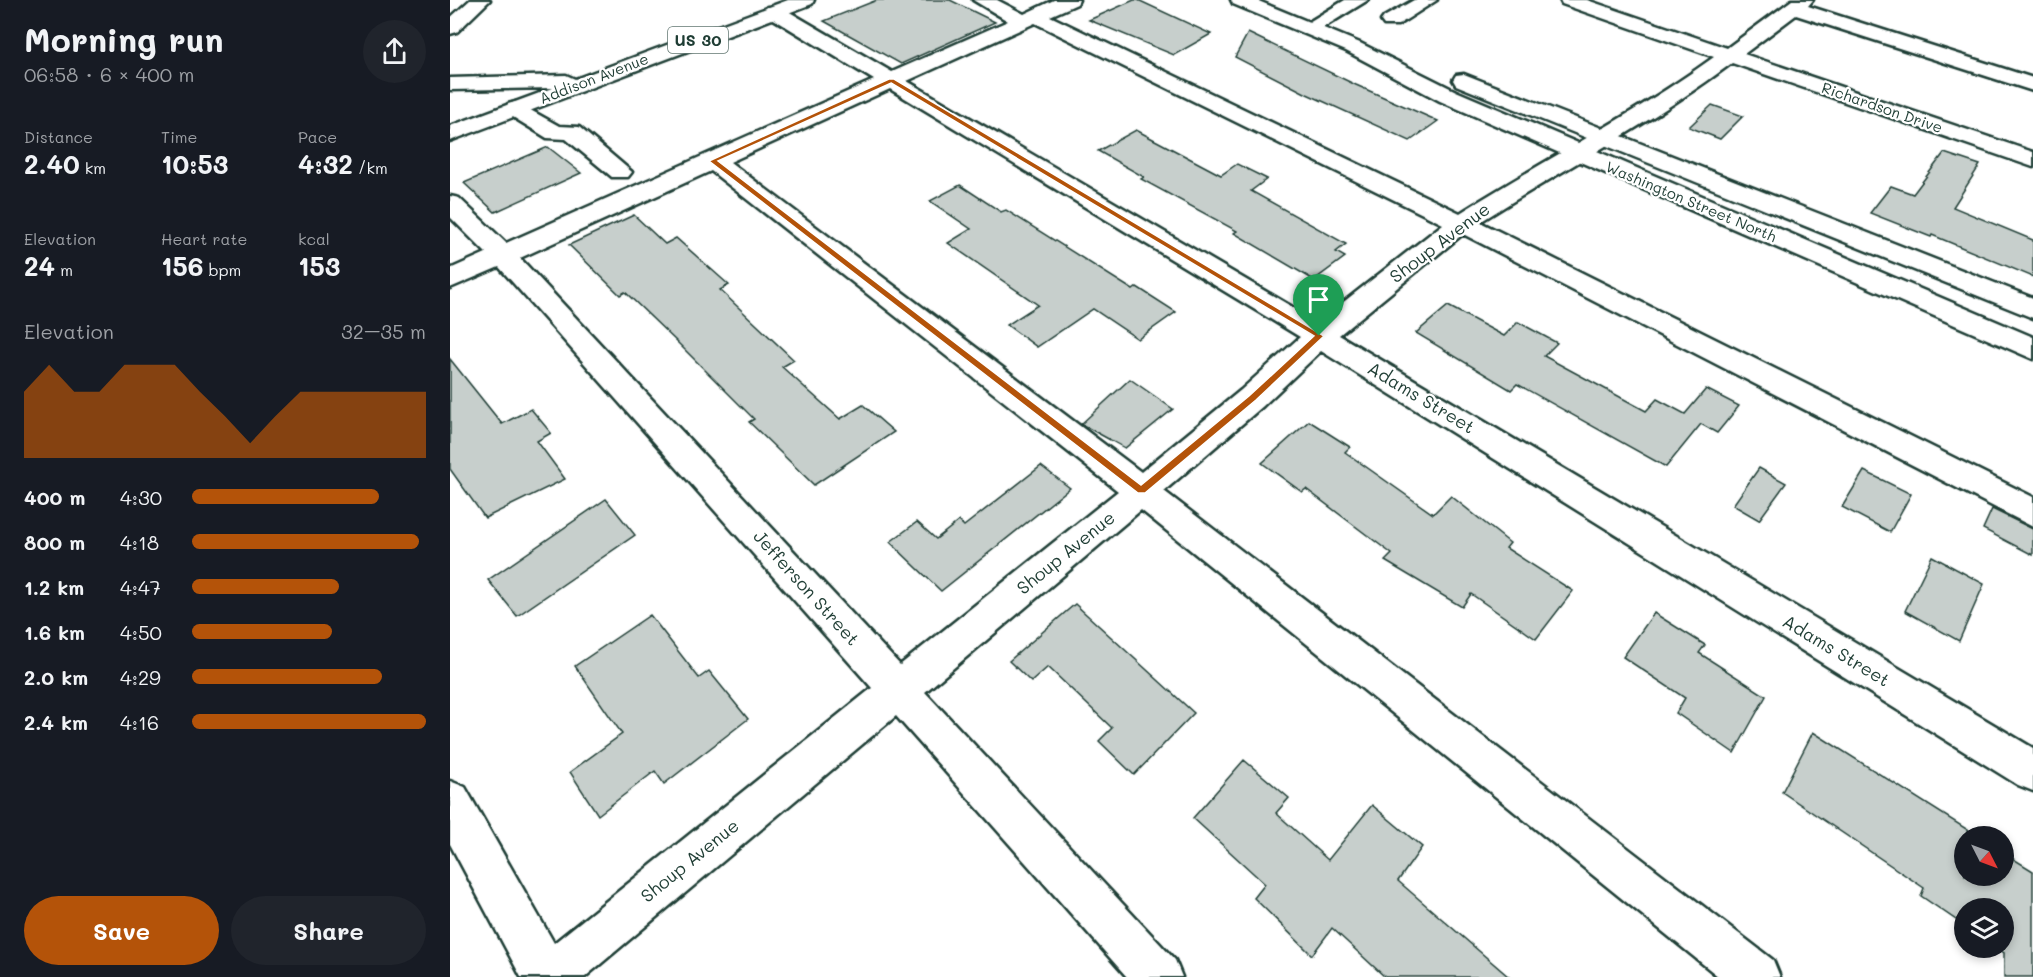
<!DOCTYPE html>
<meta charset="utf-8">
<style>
:root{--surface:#171b24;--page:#20242c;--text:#f1f3f6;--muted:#9ea1a6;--accent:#b45309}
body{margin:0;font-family:Mali,sans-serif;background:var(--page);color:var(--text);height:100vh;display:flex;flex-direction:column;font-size:22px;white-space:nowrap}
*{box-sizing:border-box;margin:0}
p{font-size:20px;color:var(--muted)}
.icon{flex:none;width:33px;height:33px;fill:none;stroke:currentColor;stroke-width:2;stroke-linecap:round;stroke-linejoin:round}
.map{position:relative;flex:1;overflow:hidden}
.sheet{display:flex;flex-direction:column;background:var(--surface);width:450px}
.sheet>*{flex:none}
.needle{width:39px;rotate:132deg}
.fabs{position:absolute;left:1504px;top:826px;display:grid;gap:12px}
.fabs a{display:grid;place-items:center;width:60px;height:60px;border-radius:50%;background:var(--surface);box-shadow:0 3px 9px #0003;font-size:30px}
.pin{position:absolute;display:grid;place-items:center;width:51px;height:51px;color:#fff;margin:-62px -26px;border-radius:50% 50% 50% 0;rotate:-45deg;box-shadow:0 0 6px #0007}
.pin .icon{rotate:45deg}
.round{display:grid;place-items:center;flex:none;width:63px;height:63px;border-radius:32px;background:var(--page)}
.summary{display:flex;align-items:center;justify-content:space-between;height:102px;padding:0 24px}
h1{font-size:33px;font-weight:800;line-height:45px}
.stats{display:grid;grid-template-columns:repeat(3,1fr);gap:9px;height:102px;padding:6px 24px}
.stats div{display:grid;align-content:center}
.stats b{font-size:26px;font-weight:800}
.stats small{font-size:16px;font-weight:400}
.stats p{font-size:16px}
.chart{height:168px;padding:12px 24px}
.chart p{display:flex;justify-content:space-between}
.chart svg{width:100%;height:108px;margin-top:6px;fill:var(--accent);opacity:.7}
.action{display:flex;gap:12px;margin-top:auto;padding:12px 24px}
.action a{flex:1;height:69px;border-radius:36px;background:var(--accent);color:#fff;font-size:24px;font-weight:800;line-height:69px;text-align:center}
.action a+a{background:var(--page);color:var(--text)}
ul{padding:0 24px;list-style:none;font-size:20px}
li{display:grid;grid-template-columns:96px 72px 1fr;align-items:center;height:45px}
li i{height:15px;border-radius:8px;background:var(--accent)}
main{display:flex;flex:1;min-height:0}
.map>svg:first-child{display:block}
.building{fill:#c7cfcc;stroke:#1f3d34;stroke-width:1.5}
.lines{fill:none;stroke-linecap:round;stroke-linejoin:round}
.minor-casing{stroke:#1f3d34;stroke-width:5}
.major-casing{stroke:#1f3d34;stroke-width:5}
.minor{fill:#fff;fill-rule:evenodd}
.major{fill:#fff;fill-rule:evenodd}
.route{fill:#b45309;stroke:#fff;stroke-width:1.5;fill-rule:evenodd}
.labels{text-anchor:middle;stroke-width:4.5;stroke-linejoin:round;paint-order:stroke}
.far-street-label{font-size:15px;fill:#1f3d34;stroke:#fff}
.shield{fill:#fff;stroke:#627771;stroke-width:1.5}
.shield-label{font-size:16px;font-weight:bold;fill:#1f3d34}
.street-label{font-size:18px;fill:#1f3d34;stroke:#fff}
</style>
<main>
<section class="sheet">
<div class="summary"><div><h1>Morning run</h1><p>06:58 · 6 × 400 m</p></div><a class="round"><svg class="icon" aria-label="share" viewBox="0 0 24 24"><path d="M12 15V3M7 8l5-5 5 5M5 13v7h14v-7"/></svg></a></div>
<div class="stats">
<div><p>Distance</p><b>2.40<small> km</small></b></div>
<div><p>Time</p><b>10:53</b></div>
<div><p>Pace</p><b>4:32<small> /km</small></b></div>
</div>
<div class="stats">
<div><p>Elevation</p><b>24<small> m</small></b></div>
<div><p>Heart rate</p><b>156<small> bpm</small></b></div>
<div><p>kcal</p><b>153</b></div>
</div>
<div class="chart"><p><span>Elevation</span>32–35 m</p>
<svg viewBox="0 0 160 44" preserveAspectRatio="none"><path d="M0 44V17L10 6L20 17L30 17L40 6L50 6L60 6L70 17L80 27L90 38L100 27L110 17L120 17L130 17L140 17L150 17L160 17V44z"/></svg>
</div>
<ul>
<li><b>400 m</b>4:30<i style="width:80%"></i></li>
<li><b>800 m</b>4:18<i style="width:97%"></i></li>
<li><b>1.2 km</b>4:47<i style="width:63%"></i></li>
<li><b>1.6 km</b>4:50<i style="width:60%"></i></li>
<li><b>2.0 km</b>4:29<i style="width:81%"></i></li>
<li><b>2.4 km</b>4:16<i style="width:100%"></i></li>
</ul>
<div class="action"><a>Save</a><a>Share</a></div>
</section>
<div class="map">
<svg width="1583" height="977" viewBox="0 0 1583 977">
<rect width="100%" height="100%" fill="#fff"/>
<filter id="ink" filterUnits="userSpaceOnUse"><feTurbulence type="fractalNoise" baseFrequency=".0167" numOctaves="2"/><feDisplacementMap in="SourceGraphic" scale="12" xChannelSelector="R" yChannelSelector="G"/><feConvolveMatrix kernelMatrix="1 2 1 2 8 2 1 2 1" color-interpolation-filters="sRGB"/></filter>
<g filter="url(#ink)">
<g class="building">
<path d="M427 0H500L545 22 451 64 374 21Z"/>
<path d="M684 0H688L761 34 724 55 639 20Z"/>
<path d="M798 33 906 85 988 121 960 141 857 94 785 57Z"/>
<path d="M1262 105 1293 116 1270 139 1239 127Z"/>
<path d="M686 130 771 175 787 164 817 179 801 191 896 244 886 252 895 257 864 280 784 233 787 231 691 179 694 177 648 151Z"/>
<path d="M98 147 131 173 45 212 14 183Z"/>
<path d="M1494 153 1530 165 1503 207 1583 240V277L1482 235 1481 237 1420 213 1441 186 1463 194Z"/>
<path d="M510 185 551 212 556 210 683 290 687 287 726 312 688 339 643 309 587 347 557 325 588 305 498 243 521 229 480 201Z"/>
<path d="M184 215 215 244 226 238 279 285 270 290 344 360 332 367 390 419 413 405 444 432 364 485 299 422 304 419 228 343 175 292 170 295 119 245Z"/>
<path d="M998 306 1054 336 1068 322 1107 343 1094 356 1196 411 1207 399 1235 414 1256 389 1289 406 1267 433 1251 424 1216 467 1067 384 1061 390 966 333Z"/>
<path d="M0 359 52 424 81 409 101 433 87 441 115 479 35 518 0 469Z"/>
<path d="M680 379 723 409 675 448 631 424Z"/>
<path d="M859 421 900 447 895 452 983 514 1001 496 1060 543 1056 548 1123 591 1086 639 1021 594 1012 607 935 561 942 554 856 489 852 492 812 463Z"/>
<path d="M591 466 620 488 491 591 440 542 467 522 486 539 509 521 514 526Z"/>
<path d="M1309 468 1336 483 1309 520 1283 505Z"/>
<path d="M1414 471 1461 494 1440 532 1392 507Z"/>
<path d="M156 499 185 535 67 616 38 580Z"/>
<path d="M1542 509 1583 529V555L1533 529Z"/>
<path d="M1482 556 1534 584 1509 641 1455 611Z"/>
<path d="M625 604 744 713 684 775 649 741 662 728 598 667 581 682 559 661Z"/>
<path d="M1204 613 1255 645 1249 653 1316 696 1284 753 1226 713 1235 698 1173 657Z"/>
<path d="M200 615 249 678 259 671 298 719 214 784 205 771 148 815 120 772 172 734 125 666Z"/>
<path d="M1363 732 1529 837H1515V876H1554V853L1583 871V977H1554V953L1547 948H1554V909H1515V926L1471 896 1474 888 1332 792Z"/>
<path d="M794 760 839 798 826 813 878 860 922 805 972 847 948 881 1059 977H935L882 928 862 955 804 898 815 884 743 818Z"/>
</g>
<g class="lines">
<defs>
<g id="minor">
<path d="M20 0H40L7 32 0 34V18Z"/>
<path d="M523 0H547L574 14 604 0H629L627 4 600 16 1010 213C1094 160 1184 115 1264 57L1112 4 1110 0H1137L1277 48 1342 0H1363L1358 6 1583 78V91L1346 15 1294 54 1583 152V167L1282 63C1202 123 1113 169 1030 222L1583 497V527L1013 234 889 335 1583 748V791L1568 785 871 351 813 406 714 491 1323 960 1330 977H1269L691 510 475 692 725 960 732 977H677L446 716 135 977H71L0 844V781L15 787 104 943 422 688 49 267 0 288V269L36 253 0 217V196L9 198 56 243 424 80 317 15 314 11 317 7H331L442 72 558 21ZM585 23 993 224 868 322 457 81ZM440 89 850 337 791 390 691 472 280 162ZM261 171 668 491 450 665 70 258Z"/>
<path d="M895 0H918L866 32H852L849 28Z"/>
<path d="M964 0H987L948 25H934L931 21 934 17Z"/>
<path d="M66 102 109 126 129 127 182 172 178 177H162L116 139 97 138 58 114 55 109 58 104Z"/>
</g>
<g id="major">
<path d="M338 0H364L362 4 0 141V126L103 88 0 90V78L116 75 125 79Z"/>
<path d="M781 0H806L910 43 1006 91 1583 337V359L990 101 896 51 783 4Z"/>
<path d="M1014 74 1583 298V318L1006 85 1003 80 1006 75Z"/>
</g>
</defs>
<use href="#minor" class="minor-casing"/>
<use href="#major" class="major-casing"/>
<use href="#minor" class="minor"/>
<use href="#major" class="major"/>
</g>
</g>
<path class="route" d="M439 79H444L874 336 806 400 695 493H688L259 161ZM441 83 864 336 799 396 691 485 268 161Z"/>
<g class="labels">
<g class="far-street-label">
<text transform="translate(144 79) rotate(-21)" y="5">Addison Avenue</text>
<text transform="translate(1432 108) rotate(19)" y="5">Richardson Drive</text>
<text transform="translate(1241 202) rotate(23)" y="5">Washington Street North</text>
</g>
<rect class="shield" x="218" y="27" width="60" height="26" rx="4.5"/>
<g class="shield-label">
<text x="248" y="46">US 30</text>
</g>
<g class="street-label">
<text transform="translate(990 243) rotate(-37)" y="6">Shoup Avenue</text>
<text transform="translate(971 398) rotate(31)" y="6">Adams Street</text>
<text transform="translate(616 553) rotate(-39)" y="6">Shoup Avenue</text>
<text transform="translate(356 588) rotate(48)" y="6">Jefferson Street</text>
<text transform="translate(1386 651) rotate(31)" y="6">Adams Street</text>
<text transform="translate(240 861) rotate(-39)" y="6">Shoup Avenue</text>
</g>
</g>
</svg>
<div class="fabs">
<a><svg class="needle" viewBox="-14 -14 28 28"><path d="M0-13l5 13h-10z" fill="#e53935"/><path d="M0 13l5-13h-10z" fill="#9ea1a6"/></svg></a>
<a><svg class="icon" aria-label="layers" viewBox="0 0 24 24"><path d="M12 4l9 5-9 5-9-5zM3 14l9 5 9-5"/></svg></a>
</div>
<div class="pin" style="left:869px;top:336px;background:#1e9e55"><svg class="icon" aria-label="arrive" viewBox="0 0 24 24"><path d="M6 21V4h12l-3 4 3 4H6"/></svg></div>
</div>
</main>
